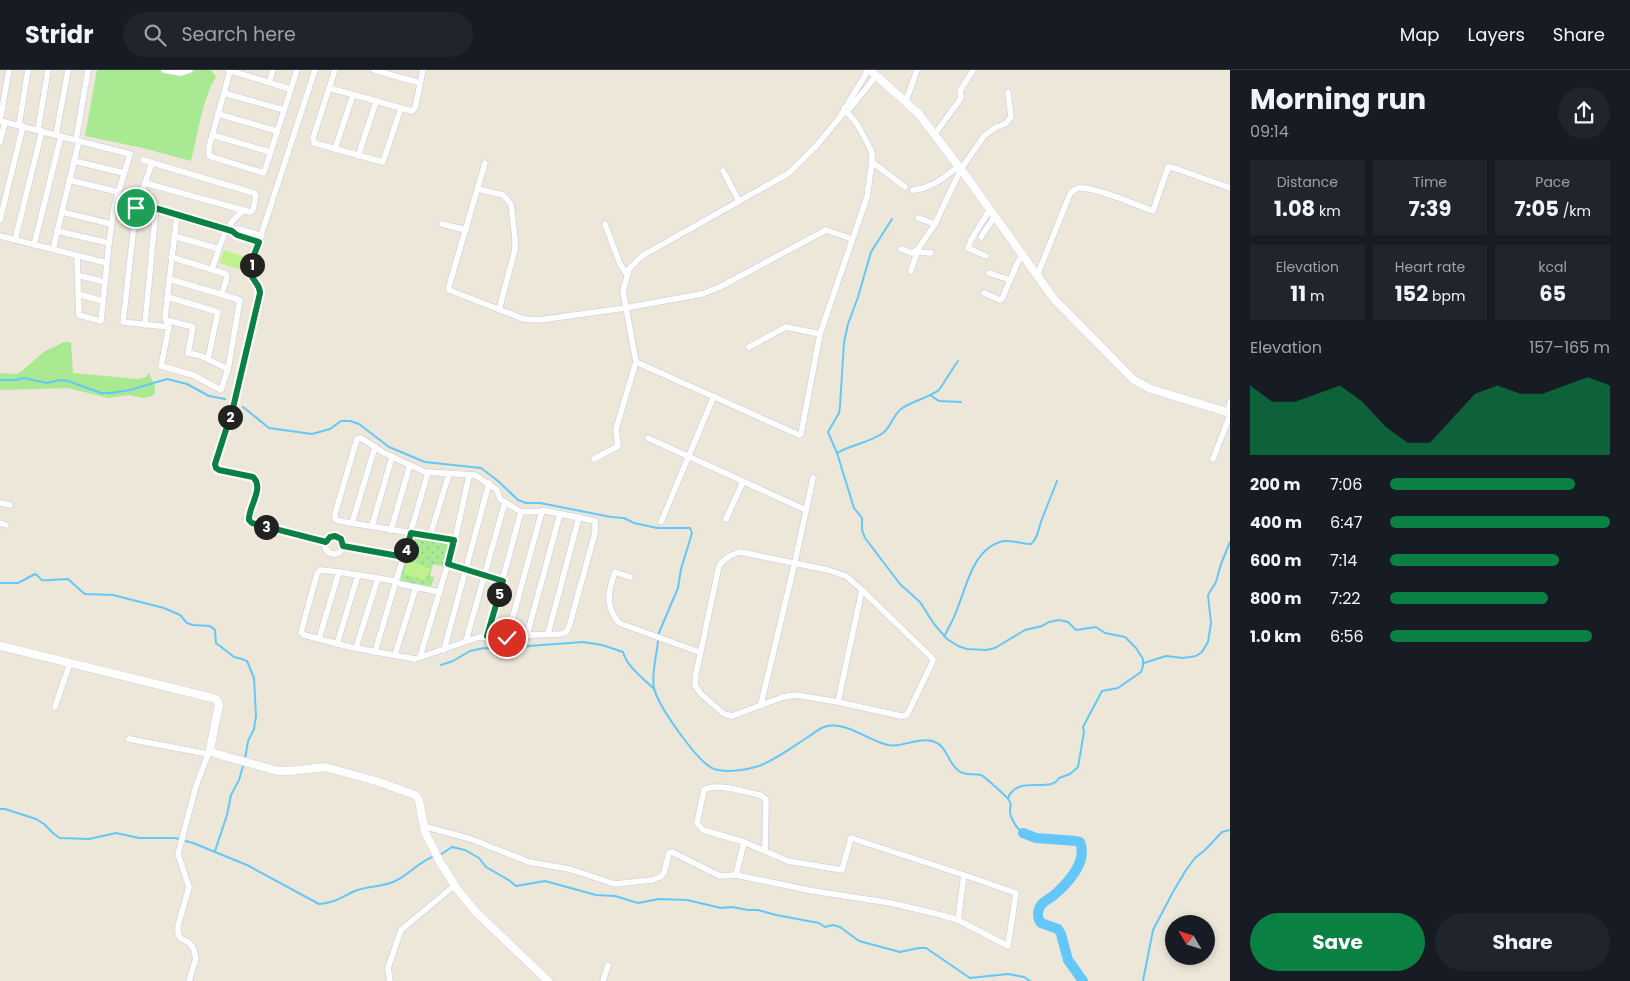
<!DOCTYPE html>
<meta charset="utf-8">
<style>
:root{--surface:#171b24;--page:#20242c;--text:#f1f3f6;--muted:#9ea1a6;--line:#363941;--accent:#0b8043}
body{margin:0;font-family:Poppins,sans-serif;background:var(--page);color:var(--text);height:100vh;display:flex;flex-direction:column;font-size:19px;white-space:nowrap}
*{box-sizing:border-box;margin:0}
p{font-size:16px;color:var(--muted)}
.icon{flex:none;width:28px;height:28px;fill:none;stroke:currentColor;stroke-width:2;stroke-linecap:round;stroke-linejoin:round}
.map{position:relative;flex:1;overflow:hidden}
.panel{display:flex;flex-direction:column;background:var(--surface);width:400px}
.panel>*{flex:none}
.needle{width:32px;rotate:308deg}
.buttons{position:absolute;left:1165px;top:845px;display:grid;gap:10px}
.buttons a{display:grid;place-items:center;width:50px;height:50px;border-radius:50%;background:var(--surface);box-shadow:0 2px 8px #0003;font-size:25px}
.pin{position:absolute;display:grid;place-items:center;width:42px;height:42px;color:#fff;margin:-21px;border:2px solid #fff;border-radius:50%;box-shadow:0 1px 5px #0007}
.km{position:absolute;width:25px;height:25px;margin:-12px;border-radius:50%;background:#222;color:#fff;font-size:14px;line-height:25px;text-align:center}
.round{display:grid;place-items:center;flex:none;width:52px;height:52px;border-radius:26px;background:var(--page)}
.overview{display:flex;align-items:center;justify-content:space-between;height:85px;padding:0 20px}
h1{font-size:28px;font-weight:700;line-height:38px}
.metrics{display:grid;grid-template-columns:repeat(3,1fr);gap:8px;height:85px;padding:5px 20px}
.metrics div{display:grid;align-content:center;border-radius:0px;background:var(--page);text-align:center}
.metrics b{font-size:21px;font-weight:700}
.metrics small{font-size:14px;font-weight:400}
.metrics p{font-size:14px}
.chart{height:140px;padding:10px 20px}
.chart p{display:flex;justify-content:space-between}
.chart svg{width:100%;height:90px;margin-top:5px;fill:var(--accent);opacity:.7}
.button{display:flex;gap:10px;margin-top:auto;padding:10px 20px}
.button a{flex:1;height:58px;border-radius:30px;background:var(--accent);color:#fff;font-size:20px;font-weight:700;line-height:58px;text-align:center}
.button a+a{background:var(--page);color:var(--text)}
ul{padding:0 20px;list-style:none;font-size:16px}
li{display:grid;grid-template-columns:80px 60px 1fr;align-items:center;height:38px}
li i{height:12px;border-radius:6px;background:var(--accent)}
header{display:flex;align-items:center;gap:30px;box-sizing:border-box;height:70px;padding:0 25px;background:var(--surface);border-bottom:1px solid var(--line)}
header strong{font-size:24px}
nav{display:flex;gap:28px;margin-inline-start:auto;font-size:18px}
.search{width:350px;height:45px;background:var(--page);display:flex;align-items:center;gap:12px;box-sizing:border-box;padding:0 18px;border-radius:28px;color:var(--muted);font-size:19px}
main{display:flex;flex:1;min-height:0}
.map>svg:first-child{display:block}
.grass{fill:#a9e992}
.park{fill:url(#park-dots)}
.pitch{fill:#c0f18c}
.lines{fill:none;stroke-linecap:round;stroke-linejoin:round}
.stream{stroke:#64c7f9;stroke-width:2}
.river{stroke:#64c7f9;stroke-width:10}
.street-casing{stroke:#d0d2e4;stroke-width:7}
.secondary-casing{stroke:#d0d2e4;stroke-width:9}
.street{stroke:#fff;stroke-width:5.5}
.secondary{stroke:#fff;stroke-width:8}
.route-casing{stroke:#fff;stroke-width:10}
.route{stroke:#0b8043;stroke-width:6}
</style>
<header>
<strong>Stridr</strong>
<div class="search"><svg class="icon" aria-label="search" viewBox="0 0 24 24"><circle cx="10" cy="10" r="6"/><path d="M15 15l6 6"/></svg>Search here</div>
<nav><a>Map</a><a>Layers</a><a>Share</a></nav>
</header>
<main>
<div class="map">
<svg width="1230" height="911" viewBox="0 0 1230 911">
<defs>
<pattern id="park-dots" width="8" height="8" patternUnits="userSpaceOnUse" patternTransform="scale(1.25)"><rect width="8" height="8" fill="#a9e992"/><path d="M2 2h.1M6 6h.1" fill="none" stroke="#92c87e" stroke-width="1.8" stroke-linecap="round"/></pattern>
</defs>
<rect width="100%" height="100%" fill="#ede7da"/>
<g class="grass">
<path d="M97 0H211L216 7C203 27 197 67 191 91L143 78 85 66Z"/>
<path d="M64 272H71L73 303 138 309 146 307 149 303 155 316V323L152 326 144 328 129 325 108 328 68 318 0 320V303L16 304 22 301 45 281Z"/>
</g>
<path class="park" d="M412 466 451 472 445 497 433 494 430 506 434 507 431 517 400 511Z"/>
<g class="pitch">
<path d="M224 180 246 187 242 200 219 193Z"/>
<path d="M408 491 430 498 426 510 404 504Z"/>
</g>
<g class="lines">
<g class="stream">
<path d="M892 149 871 182 858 227 848 254 844 272 840 336 839 343 828 362 837 383 854 438 862 448V460L865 468 900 514 920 532 934 554 947 569 958 576 967 579 986 580 995 578 1025 560 1042 556 1049 552 1059 550 1068 552 1076 560 1096 557 1105 563 1125 567 1136 578 1143 589V596L1141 602 1118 618 1102 621 1083 657 1084 662 1078 697 1070 704 1059 708C1051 724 1018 704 1008 728"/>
<path d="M0 310H16L24 308 47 313 59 310 68 311 101 323H111L130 320 167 309 187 314 209 326 225 329"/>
<path d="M930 325 939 331 961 332"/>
<path d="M243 337 269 358 312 364 330 359 341 351H350L359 354 389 377 425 392 481 398 498 411 518 430 526 433H540L611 447 624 448 634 453 657 458H690L692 463 681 499 678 518 658 565"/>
<path d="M837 383C852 374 869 373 883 363 891 357 893 345 901 339 912 331 928 328 939 320 941 318 954 296 958 291"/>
<path d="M0 513H18L35 504C38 505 39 508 42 510 44 511 63 509 68 509L80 520 85 524 113 525 164 538 180 545 187 553 193 555 210 556 215 560 216 573 234 587 242 589 247 591 254 608 256 646 254 659 248 671 245 689"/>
<path d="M945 565C949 556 955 547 958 537 967 514 974 477 1004 471 1012 470 1023 474 1031 474 1039 467 1038 458 1042 449 1047 436 1052 424 1057 411"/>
<path d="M658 570C657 586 651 603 654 618 658 636 698 693 714 699 727 703 747 700 759 696 777 689 792 677 808 667 813 664 818 659 824 657 846 650 866 670 888 675 902 678 917 667 932 671 948 675 947 693 959 701 965 706 974 703 981 705 984 706 1007 727 1009 730 1012 734 1010 736 1010 741 1010 748 1017 759 1023 763"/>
<path d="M1144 593 1166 586 1183 588 1196 586 1202 582 1208 572 1211 553 1208 525 1216 512 1221 494 1230 472"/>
<path d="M441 595 453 591 470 581 484 578 506 580 529 576 583 572 602 575 623 582C627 597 643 608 654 619"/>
<path d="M0 739H5L36 749 44 754 54 764 60 768 89 769 116 763 139 768H175L193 773 247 795 319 834C335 833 341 827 355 821 367 816 381 817 393 812 408 806 419 791 435 786"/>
<path d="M215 781 227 745 231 725 239 710 243 696"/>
<path d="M440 785 452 777 465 780 479 788 486 797 510 811 516 816 545 811 596 825 615 826 638 833 659 829 687 830 721 838 732 837 748 840H758L776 845 819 853 825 857 833 855 840 857 859 871 900 882 919 878H926L970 908 1008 904 1024 907 1030 911"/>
<path d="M1081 911 1082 910"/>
<path d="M1143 911 1153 860 1173 822 1186 800 1195 788 1205 780 1222 762 1230 760"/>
</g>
<path class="river" d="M1023 763 1036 768 1076 771 1080 772C1088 792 1067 814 1053 826 1049 829 1044 831 1041 835 1037 841 1037 848 1041 853L1058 859 1061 864 1068 890 1083 911"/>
<defs>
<g id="street">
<path d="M164 0 181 3 190 0"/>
<path d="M228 0 290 19"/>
<path d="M315 0 251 196C251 209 260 212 260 223L233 338 215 394V398L219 400 253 407C265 418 248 437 249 450L252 453 326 472"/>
<path d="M335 0 313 68 314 73 383 92 401 38"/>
<path d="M374 0 420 13"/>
<path d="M230 1 209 77V86L264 103 297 0"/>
<path d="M269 13 273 0"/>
<path d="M329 18 412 41 415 38 423 0"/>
<path d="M224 23 284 40"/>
<path d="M906 31 917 0"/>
<path d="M846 43 877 5"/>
<path d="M218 44 277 61"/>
<path d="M0 50 9 0"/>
<path d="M0 51 130 84 114 137 109 173 101 251 79 245 77 185"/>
<path d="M19 55 28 0"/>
<path d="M38 60 48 0"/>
<path d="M935 64 961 28 960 21 973 0"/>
<path d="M56 65 68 0"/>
<path d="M212 65 270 82"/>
<path d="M76 70 88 0"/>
<path d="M0 72 5 52"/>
<path d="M335 79 353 25"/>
<path d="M358 86 376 32"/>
<path d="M143 90 254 123 256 126 253 140 250 142 145 113"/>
<path d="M74 91 124 103"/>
<path d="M872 92 905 117"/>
<path d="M152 93 136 138 123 252 169 257"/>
<path d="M485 93 449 216V220L524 249 539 250 625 238 702 224 720 217 826 160 852 169"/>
<path d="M723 101 739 131"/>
<path d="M69 110 118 122"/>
<path d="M478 119 503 125 511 134 515 168V179L499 240"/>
<path d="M913 120C931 119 945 107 959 96"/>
<path d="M138 133 232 161 237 165 259 172"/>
<path d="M62 142 111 154"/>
<path d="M918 148 935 154"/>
<path d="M0 150 23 56"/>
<path d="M442 154 466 160"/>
<path d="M605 154 620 194 627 205"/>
<path d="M57 161 109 173"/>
<path d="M232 161 239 159 262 166"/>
<path d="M0 166 107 193"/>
<path d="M174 166 219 179"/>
<path d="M981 167 995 146"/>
<path d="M15 170 42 61"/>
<path d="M34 175 61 66"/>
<path d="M53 179 79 71"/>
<path d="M901 179 912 183 918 179"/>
<path d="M918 182 931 183"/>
<path d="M986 186 968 178 971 170 990 139"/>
<path d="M171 187 226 204 227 207 222 224"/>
<path d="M212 199C220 177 224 155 243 141"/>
<path d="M911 201 918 179 935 154 961 99 984 66 996 57 1005 54 1011 47 1008 22"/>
<path d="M989 203 1010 210"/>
<path d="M77 205 105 212"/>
<path d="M1037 206 1070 124C1073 121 1075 118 1080 118 1096 117 1136 135 1153 141L1168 97 1174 98 1230 118"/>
<path d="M169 209 240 230 228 299 221 320 193 305 161 296 169 257 165 247 177 145"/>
<path d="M984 223 1000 230 1002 229 1016 196 1022 185"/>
<path d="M78 224 103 231"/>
<path d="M168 227 218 242 208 289"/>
<path d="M166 250 193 257 188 283 201 286 228 299"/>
<path d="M145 255 156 138"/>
<path d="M749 277 786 257 820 264"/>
<path d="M636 292 799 365 801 364 820 264 867 127 872 92V83L867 72 857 54 844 38"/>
<path d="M1228 342 1230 332"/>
<path d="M648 368 806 440"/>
<path d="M594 389 618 376 616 359 636 292 623 221 629 199 642 186 789 103 817 75 840 47 868 0"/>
<path d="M1213 389 1230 345"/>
<path d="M0 433 10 435"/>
<path d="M726 449 743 412"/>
<path d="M661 452 714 326"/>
<path d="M0 453 6 455"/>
<path d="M352 453 375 377"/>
<path d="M372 456 392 387"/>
<path d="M391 460 410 395"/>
<path d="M430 466 449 404"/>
<circle cx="334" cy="475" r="9"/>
<path d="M343 476 404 487"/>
<path d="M740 482 828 500 846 506 862 520 933 589 932 593 907 645 901 646 838 632 796 625 783 627 732 646 724 644 701 624 695 615 696 604 719 496C724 488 731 485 740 482Z"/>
<path d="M448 494 503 511"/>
<path d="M630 507 615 502C608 520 605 537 619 553L699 582"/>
<path d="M440 522 400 514 395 511 339 502 320 500 317 504 301 562 304 565 350 577 415 589 479 567 511 568 532 565 561 564 566 562 569 557 595 463V451L546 441 521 442 500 429 497 420 475 405 425 402 384 383 361 368 357 369 335 444V449L339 451 455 470"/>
<path d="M548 564 579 447"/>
<path d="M527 565 560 444"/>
<path d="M487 566 521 442"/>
<path d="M507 568 542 441"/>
<path d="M319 569 339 502"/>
<path d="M466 571 505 432"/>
<path d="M337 574 358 505"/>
<path d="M356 578 378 508"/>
<path d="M444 580 489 413"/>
<path d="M375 582 428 403"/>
<path d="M395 585 416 517"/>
<path d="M420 587 455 470 469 406"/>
<path d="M838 632 862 520"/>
<path d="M761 634 795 492 813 408"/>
<path d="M55 637 70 593"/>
<path d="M129 669 208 684"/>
<path d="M423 756 471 769 529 792 569 799 615 814 652 810 660 807 664 803 669 783 672 782 720 806 736 805 813 821 891 833 941 845 958 850 1008 876 1016 823 964 805 958 850"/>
<path d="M744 772 703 760 697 753 704 720C715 712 747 722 760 725L766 729 765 781"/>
<path d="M736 805 744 772 788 791 842 800 851 768 964 805"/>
<path d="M189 911 196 888 193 877 188 872 180 868 178 863V856L189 817 178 784 196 716 210 679"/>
<path d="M390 911 388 898 401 860 455 815"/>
<path d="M603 911 608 895"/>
</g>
<g id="secondary">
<path d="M870 0 918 43 966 106 1054 229 1134 310 1151 319 1230 343"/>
<path d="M0 576 213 628 217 630 219 635 210 679 214 683 224 686 278 701H290L325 697 376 711 415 725 419 730 425 762 440 792 457 819 476 842 548 911"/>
</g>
</defs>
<use href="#street" class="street-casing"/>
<use href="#secondary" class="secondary-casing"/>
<use href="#street" class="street"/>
<use href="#secondary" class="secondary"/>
</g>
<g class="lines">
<defs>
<path id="route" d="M136 138 138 133 232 161 237 165 259 172C256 181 249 194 251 204 253 212 260 214 260 223L233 338 215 394 216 398 219 400 253 407C265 418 248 437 249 450L252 453 326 472 330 467 335 466 341 469 343 476 404 487 411 463 454 470 448 494 503 511 487 566 507 568"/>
</defs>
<use href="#route" class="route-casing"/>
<use href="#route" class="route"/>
</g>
</svg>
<div class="buttons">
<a><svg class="needle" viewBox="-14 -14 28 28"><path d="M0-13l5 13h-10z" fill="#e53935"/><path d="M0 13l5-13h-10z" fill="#9ea1a6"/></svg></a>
</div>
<div class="pin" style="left:136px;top:138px;background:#1e9e55"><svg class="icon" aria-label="arrive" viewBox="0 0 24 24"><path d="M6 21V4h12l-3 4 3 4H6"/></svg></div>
<div class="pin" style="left:507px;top:568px;background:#d93025"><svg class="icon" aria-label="check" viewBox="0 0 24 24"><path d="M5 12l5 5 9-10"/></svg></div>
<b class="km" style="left:252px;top:195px">1</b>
<b class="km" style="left:230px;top:347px">2</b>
<b class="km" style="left:266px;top:457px">3</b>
<b class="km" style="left:406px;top:480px">4</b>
<b class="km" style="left:499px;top:524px">5</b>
</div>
<section class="panel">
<div class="overview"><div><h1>Morning run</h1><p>09:14</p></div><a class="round"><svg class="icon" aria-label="share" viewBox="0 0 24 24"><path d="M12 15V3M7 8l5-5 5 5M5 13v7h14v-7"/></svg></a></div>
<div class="metrics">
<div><p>Distance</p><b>1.08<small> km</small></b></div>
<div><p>Time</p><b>7:39</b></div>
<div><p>Pace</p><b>7:05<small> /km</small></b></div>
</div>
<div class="metrics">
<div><p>Elevation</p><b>11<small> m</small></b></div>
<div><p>Heart rate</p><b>152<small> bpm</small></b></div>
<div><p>kcal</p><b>65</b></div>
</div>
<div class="chart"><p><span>Elevation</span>157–165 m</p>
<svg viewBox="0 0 160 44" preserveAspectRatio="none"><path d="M0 44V10L10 18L20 18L30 14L40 10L50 18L60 30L70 38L80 38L90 26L100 14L110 10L120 14L130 14L140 10L150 6L160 10V44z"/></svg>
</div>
<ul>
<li><b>200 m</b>7:06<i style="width:84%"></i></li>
<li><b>400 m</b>6:47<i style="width:100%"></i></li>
<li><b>600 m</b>7:14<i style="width:77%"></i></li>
<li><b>800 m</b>7:22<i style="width:72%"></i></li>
<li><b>1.0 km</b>6:56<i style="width:92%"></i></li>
</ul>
<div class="button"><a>Save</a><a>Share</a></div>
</section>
</main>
